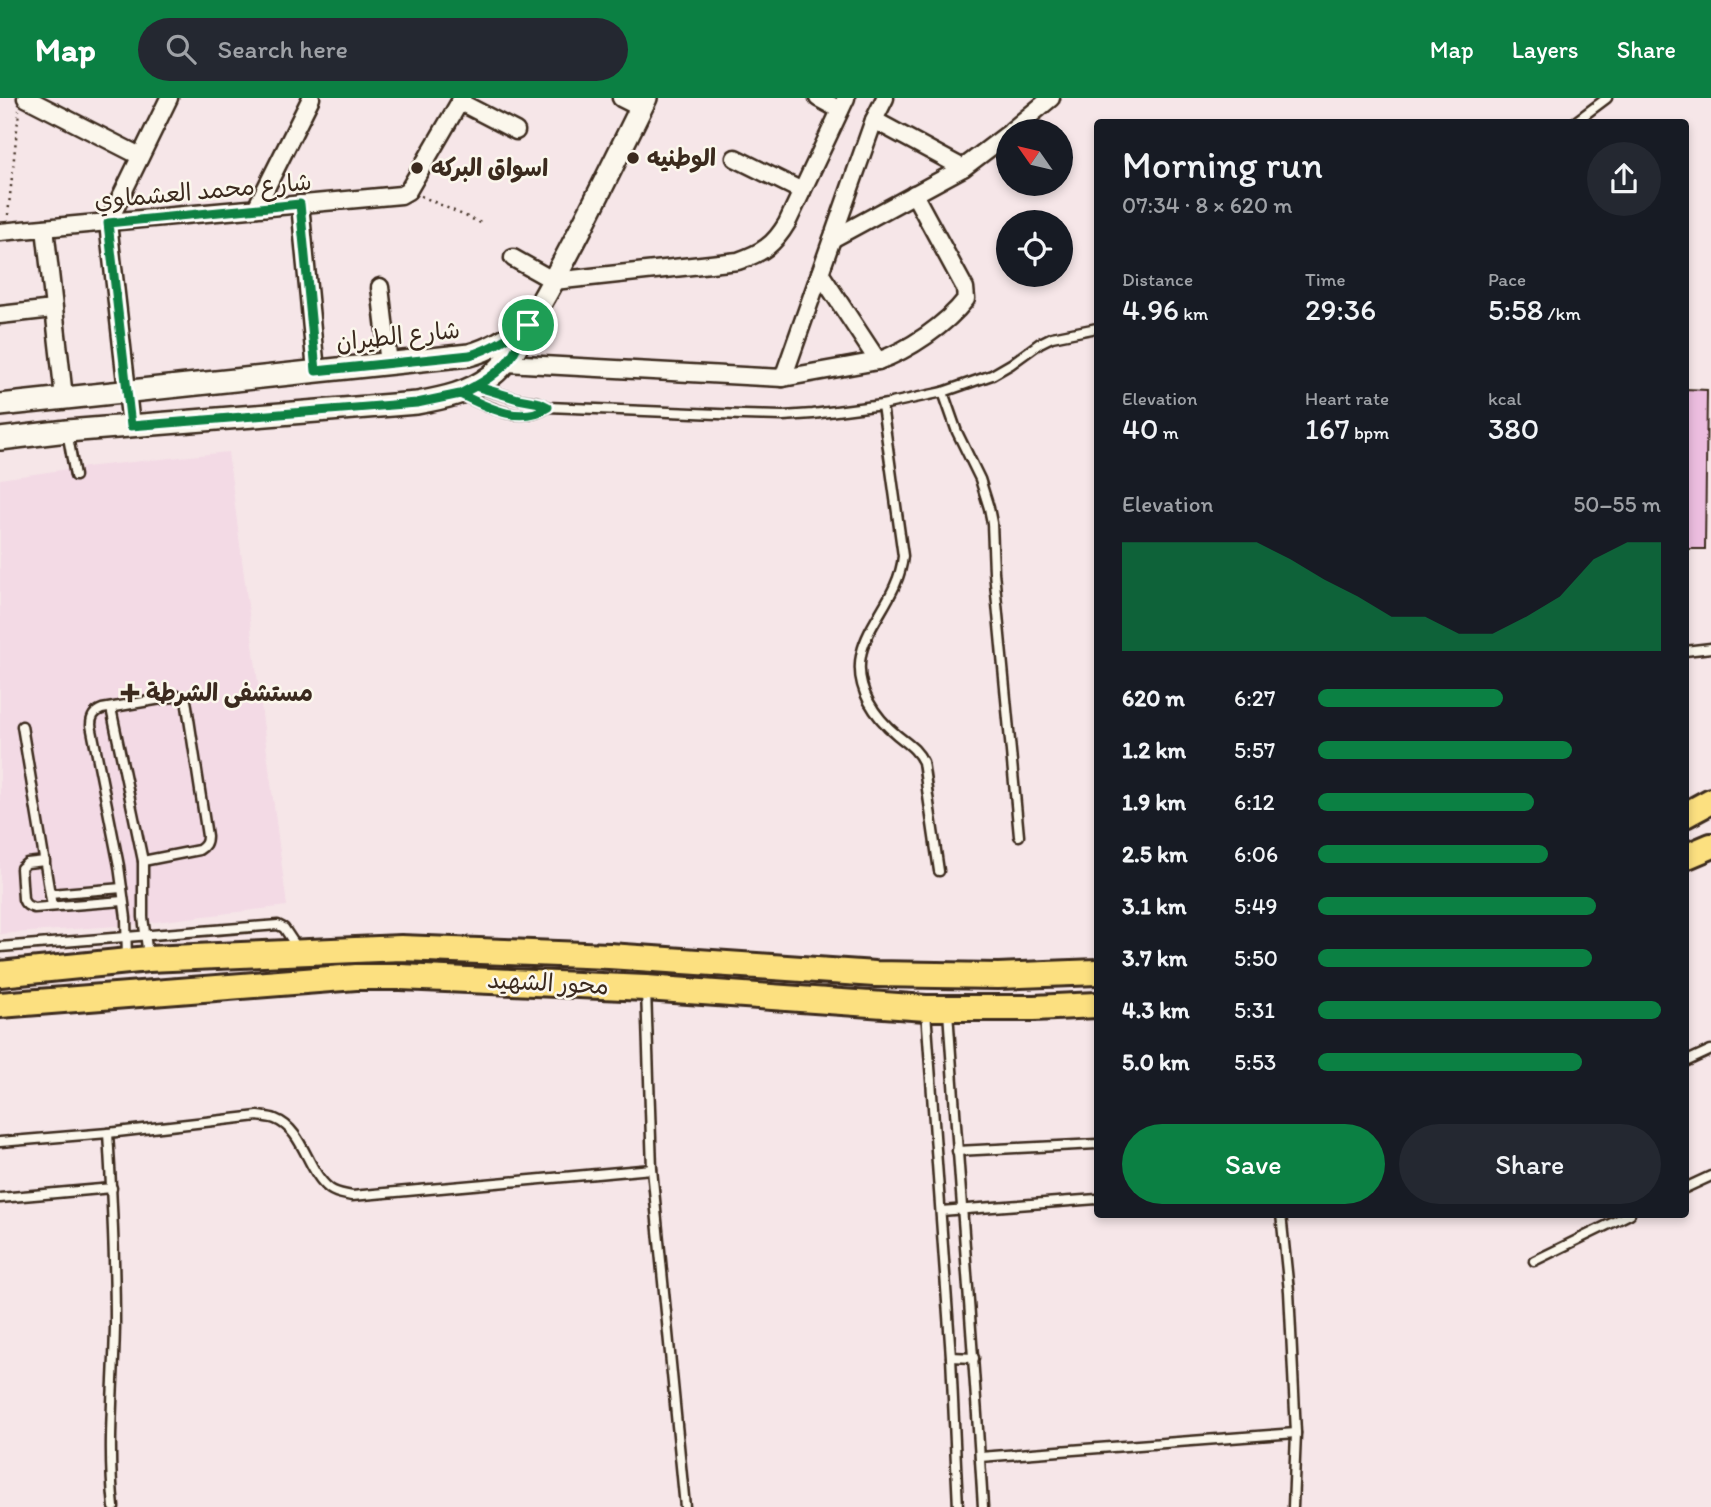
<!DOCTYPE html>
<meta charset="utf-8">
<style>
:root{--surface:#171b24;--page:#242831;--text:#f1f3f6;--muted:#9ea1a6;--accent:#0b8043}
body{margin:0;font-family:Itim,"Playpen Sans Arabic",sans-serif;background:var(--page);color:var(--text);height:100vh;display:flex;flex-direction:column;font-size:26px;white-space:nowrap}
*{box-sizing:border-box;margin:0}
p{font-size:23px;color:var(--muted)}
.icon{flex:none;width:38px;height:38px;fill:none;stroke:currentColor;stroke-width:2;stroke-linecap:round;stroke-linejoin:round}
.map{position:relative;flex:1;overflow:hidden}
.sheet{position:absolute;left:1094px;top:21px;width:595px;height:1099px;display:flex;flex-direction:column;background:var(--surface);border-radius:7px;box-shadow:0 4px 10px #0003}
.sheet>*{flex:none}
.needle{width:46px;rotate:304deg}
.buttons{position:absolute;left:996px;top:21px;display:grid;gap:14px}
.buttons a{display:grid;place-items:center;width:77px;height:77px;border-radius:50%;background:var(--surface);box-shadow:0 4px 10px #0003;font-size:35px}
.pin{position:absolute;display:grid;place-items:center;width:60px;height:60px;color:#fff;margin:-30px;border:4px solid #fff;border-radius:50%;box-shadow:0 2px 7px #0007}
.round{display:grid;place-items:center;flex:none;width:74px;height:74px;border-radius:37px;background:var(--page)}
.summary{display:flex;align-items:center;justify-content:space-between;height:119px;padding:0 28px}
h1{font-size:38px;font-weight:600;line-height:52px}
.metrics{display:grid;grid-template-columns:repeat(3,1fr);gap:10px;height:119px;padding:7px 28px}
.metrics div{display:grid;align-content:center}
.metrics b{font-size:30px;font-weight:600}
.metrics small{font-size:19px;font-weight:400}
.metrics p{font-size:19px}
.chart{height:196px;padding:14px 28px}
.chart p{display:flex;justify-content:space-between}
.chart svg{width:100%;height:126px;margin-top:7px;fill:var(--accent);opacity:.7}
.button{display:flex;gap:14px;margin-top:auto;padding:14px 28px}
.button a{flex:1;height:80px;border-radius:42px;background:var(--accent);color:#fff;font-size:28px;font-weight:600;line-height:80px;text-align:center}
.button a+a{background:var(--page);color:var(--text)}
ul{padding:0 28px;list-style:none;font-size:23px}
li{display:grid;grid-template-columns:112px 84px 1fr;align-items:center;height:52px}
li i{height:18px;border-radius:9px;background:var(--accent)}
header{display:flex;align-items:center;gap:42px;box-sizing:border-box;height:98px;padding:0 35px;background:var(--accent);color:#fff}
header strong{font-size:33px}
nav{display:flex;gap:38px;margin-inline-start:auto;font-size:24px}
.search{width:490px;height:63px;background:var(--page);display:flex;align-items:center;gap:18px;box-sizing:border-box;padding:0 24px;border-radius:38px;color:var(--muted);font-size:26px}
.map>svg:first-child{display:block}
.built{fill:#f3dae5}
.building{fill:#ecbddf;stroke:#3b2a1e;stroke-width:2}
.lines{fill:none;stroke-linecap:round;stroke-linejoin:round}
.lane-casing{stroke:#3b2a1e;stroke-width:13}
.street-casing{stroke:#3b2a1e;stroke-width:21}
.secondary-casing{stroke:#3b2a1e;stroke-width:26}
.primary-casing{stroke:#3b2a1e;stroke-width:30}
.path{stroke:#3b2a1e;stroke-width:2.5;stroke-dasharray:2 5;stroke-linecap:butt}
.lane{stroke:#fbf7ec;stroke-width:8}
.street{stroke:#fbf7ec;stroke-width:16}
.secondary{stroke:#fbf7ec;stroke-width:21}
.primary{stroke:#fce080;stroke-width:24}
.route-casing{stroke:#fff;stroke-width:14}
.route{stroke:#0b8043;stroke-width:9}
.poi-dot{fill:#3b2a1e;stroke:#fbf7ec;stroke-width:2.5}
.labels{text-anchor:middle;stroke-width:5;stroke-linejoin:round;paint-order:stroke}
.poi-label{font-size:24px;font-weight:bold;fill:#3b2a1e;stroke:#fbf7ec;text-anchor:start}
.street-label{font-size:24px;fill:#3b2a1e;stroke:#fbf7ec}
</style>
<header>
<strong>Map</strong>
<div class="search"><svg class="icon" aria-label="search" viewBox="0 0 24 24"><circle cx="10" cy="10" r="6"/><path d="M15 15l6 6"/></svg>Search here</div>
<nav><a>Map</a><a>Layers</a><a>Share</a></nav>
</header>
<div class="map">
<svg width="1711" height="1409" viewBox="0 0 1711 1409">
<rect width="100%" height="100%" fill="#f6e6e8"/>
<filter id="ink" filterUnits="userSpaceOnUse"><feTurbulence type="fractalNoise" baseFrequency=".0143" numOctaves="2"/><feDisplacementMap in="SourceGraphic" scale="14" xChannelSelector="R" yChannelSelector="G"/><feConvolveMatrix kernelMatrix="1 2 1 2 8 2 1 2 1" color-interpolation-filters="sRGB"/></filter>
<g filter="url(#ink)">
<path class="built" d="M228 354 287 808 131 827 0 836V381L75 370Z"/>
<path class="building" d="M1685 291 1707 292 1705 451H1685Z"/>
<g class="lines">
<defs>
<g id="lane">
<path d="M1575 24 1607 0"/>
<path d="M480 290 518 301 537 304 548 309 742 317 783 318 813 316 882 307 943 294 992 277 1011 266 1040 245 1052 239 1097 230"/>
<path d="M943 294 957 334 980 381 989 410 992 425 994 474 1019 738"/>
<path d="M462 297C487 308 521 328 548 309"/>
<path d="M882 307 903 458C898 513 837 543 869 604 876 617 886 628 897 637 908 646 917 651 923 664L939 773"/>
<path d="M67 333 75 378"/>
<path d="M1685 553 1711 550"/>
<path d="M111 610 143 763V819L148 858"/>
<path d="M22 628 52 808"/>
<path d="M45 763 27 765 21 770 23 801C25 807 28 808 34 810L123 803"/>
<path d="M50 796 122 790"/>
<path d="M0 849 278 827 284 830 298 851"/>
<path d="M127 862 126 820 119 768 91 627C91 619 94 614 102 611L179 598 186 603 187 608 207 738C207 745 205 748 199 752L143 763"/>
<path d="M646 892 652 1071 685 1409"/>
<path d="M926 913 951 1259 958 1409"/>
<path d="M948 913C959 1078 973 1243 983 1409"/>
<path d="M1685 964 1711 952"/>
<path d="M108 1035C112 1099 115 1163 115 1227 114 1289 107 1348 114 1409"/>
<path d="M0 1044 108 1035 258 1018C263 1019 270 1019 275 1021 304 1032 307 1074 330 1091 337 1096 344 1096 352 1098L652 1071"/>
<path d="M957 1053 1097 1046"/>
<path d="M1685 1090 1711 1078"/>
<path d="M0 1100 112 1090"/>
<path d="M941 1113 1097 1101"/>
<path d="M1281 1116 1289 1193 1296 1335 1293 1409"/>
<path d="M1534 1163 1630 1116"/>
<path d="M951 1259 974 1260"/>
<path d="M980 1359 1296 1335"/>
</g>
<g id="street">
<path d="M26 0 140 58"/>
<path d="M621 0 641 10"/>
<path d="M818 0 840 12"/>
<path d="M460 4 516 33"/>
<path d="M874 22 963 70"/>
<path d="M1011 33 1051 0"/>
<path d="M735 60 802 93"/>
<path d="M300 106 316 273"/>
<path d="M256 110 311 0"/>
<path d="M45 130 64 299"/>
<path d="M0 134 401 97 408 93 462 0"/>
<path d="M832 141 963 70 1008 36"/>
<path d="M513 160 554 183 738 163C762 155 774 147 787 125L846 0"/>
<path d="M820 175 878 263"/>
<path d="M380 189 389 266"/>
<path d="M0 217 53 211"/>
<path d="M506 265 783 280 878 263C909 252 946 227 966 201L965 190 914 96"/>
<path d="M783 280 874 22 885 0"/>
<path d="M131 328 108 125 169 0"/>
</g>
<g id="secondary">
<path d="M0 307 469 257C491 251 508 240 527 228"/>
<path d="M0 341 67 333 417 305C444 300 469 295 491 278 514 260 525 233 539 208 578 141 611 70 646 0"/>
</g>
<g id="primary">
<path d="M1685 717 1711 703"/>
<path d="M1685 759 1711 748"/>
<path d="M0 876 148 861 401 850 609 858 875 876 998 878 1097 874"/>
<path d="M0 907 356 879H401L646 890 926 910H1034L1097 907"/>
</g>
</defs>
<use href="#lane" class="lane-casing"/>
<use href="#street" class="street-casing"/>
<use href="#secondary" class="secondary-casing"/>
<use href="#primary" class="primary-casing"/>
<g class="path">
<path d="M421 98 483 126"/>
<path d="M8 117 19 12"/>
</g>
<use href="#lane" class="lane"/>
<use href="#street" class="street"/>
<use href="#secondary" class="secondary"/>
<use href="#primary" class="primary"/>
</g>
</g>
<g class="lines" filter="url(#ink)">
<defs>
<path id="route" d="M528 227C509 239 491 251 470 257L316 273 300 106 108 125 131 328 417 305 460 296 475 288 518 301 540 305 548 309C520 328 485 308 460 296 479 287 501 275 513 256 518 247 523 237 528 227"/>
</defs>
<use href="#route" class="route-casing"/>
<use href="#route" class="route"/>
</g>
<g class="poi-dot">
<circle cx="633" cy="60" r="7"/>
<circle cx="417" cy="70" r="7"/>
<path d="M126.5 584.5h7v7h7v7h-7v7h-7v-7h-7v-7h7z"/>
</g>
<g class="labels">
<g class="poi-label">
<text x="647" y="68">الوطنيه</text>
<text x="431" y="78">اسواق البركه</text>
<text x="146" y="603">مستشفى الشرطة</text>
</g>
<g class="street-label">
<text transform="translate(203 93) rotate(-5)" y="8">شارع محمد العشماوي</text>
<text transform="translate(398 238) rotate(-6)" y="8">شارع الطيران</text>
<text transform="translate(548 885) rotate(3)" y="8">محور الشهيد</text>
</g>
</g>
</svg>
<div class="buttons">
<a><svg class="needle" viewBox="-14 -14 28 28"><path d="M0-13l5 13h-10z" fill="#e53935"/><path d="M0 13l5-13h-10z" fill="#9ea1a6"/></svg></a>
<a><svg class="icon" aria-label="locate" viewBox="0 0 24 24"><circle cx="12" cy="12" r="6"/><path d="M12 2v4M12 18v4M2 12h4M18 12h4"/></svg></a>
</div>
<div class="pin" style="left:528px;top:227px;background:#1e9e55"><svg class="icon" aria-label="arrive" viewBox="0 0 24 24"><path d="M6 21V4h12l-3 4 3 4H6"/></svg></div>
<section class="sheet">
<div class="summary"><div><h1>Morning run</h1><p>07:34 · 8 × 620 m</p></div><a class="round"><svg class="icon" aria-label="share" viewBox="0 0 24 24"><path d="M12 15V3M7 8l5-5 5 5M5 13v7h14v-7"/></svg></a></div>
<div class="metrics">
<div><p>Distance</p><b>4.96<small> km</small></b></div>
<div><p>Time</p><b>29:36</b></div>
<div><p>Pace</p><b>5:58<small> /km</small></b></div>
</div>
<div class="metrics">
<div><p>Elevation</p><b>40<small> m</small></b></div>
<div><p>Heart rate</p><b>167<small> bpm</small></b></div>
<div><p>kcal</p><b>380</b></div>
</div>
<div class="chart"><p><span>Elevation</span>50–55 m</p>
<svg viewBox="0 0 160 44" preserveAspectRatio="none"><path d="M0 44V6L10 6L20 6L30 6L40 6L50 12L60 19L70 25L80 32L90 32L100 38L110 38L120 32L130 25L140 12L150 6L160 6V44z"/></svg>
</div>
<ul>
<li><b>620 m</b>6:27<i style="width:54%"></i></li>
<li><b>1.2 km</b>5:57<i style="width:74%"></i></li>
<li><b>1.9 km</b>6:12<i style="width:63%"></i></li>
<li><b>2.5 km</b>6:06<i style="width:67%"></i></li>
<li><b>3.1 km</b>5:49<i style="width:81%"></i></li>
<li><b>3.7 km</b>5:50<i style="width:80%"></i></li>
<li><b>4.3 km</b>5:31<i style="width:100%"></i></li>
<li><b>5.0 km</b>5:53<i style="width:77%"></i></li>
</ul>
<div class="button"><a>Save</a><a>Share</a></div>
</section>
</div>
